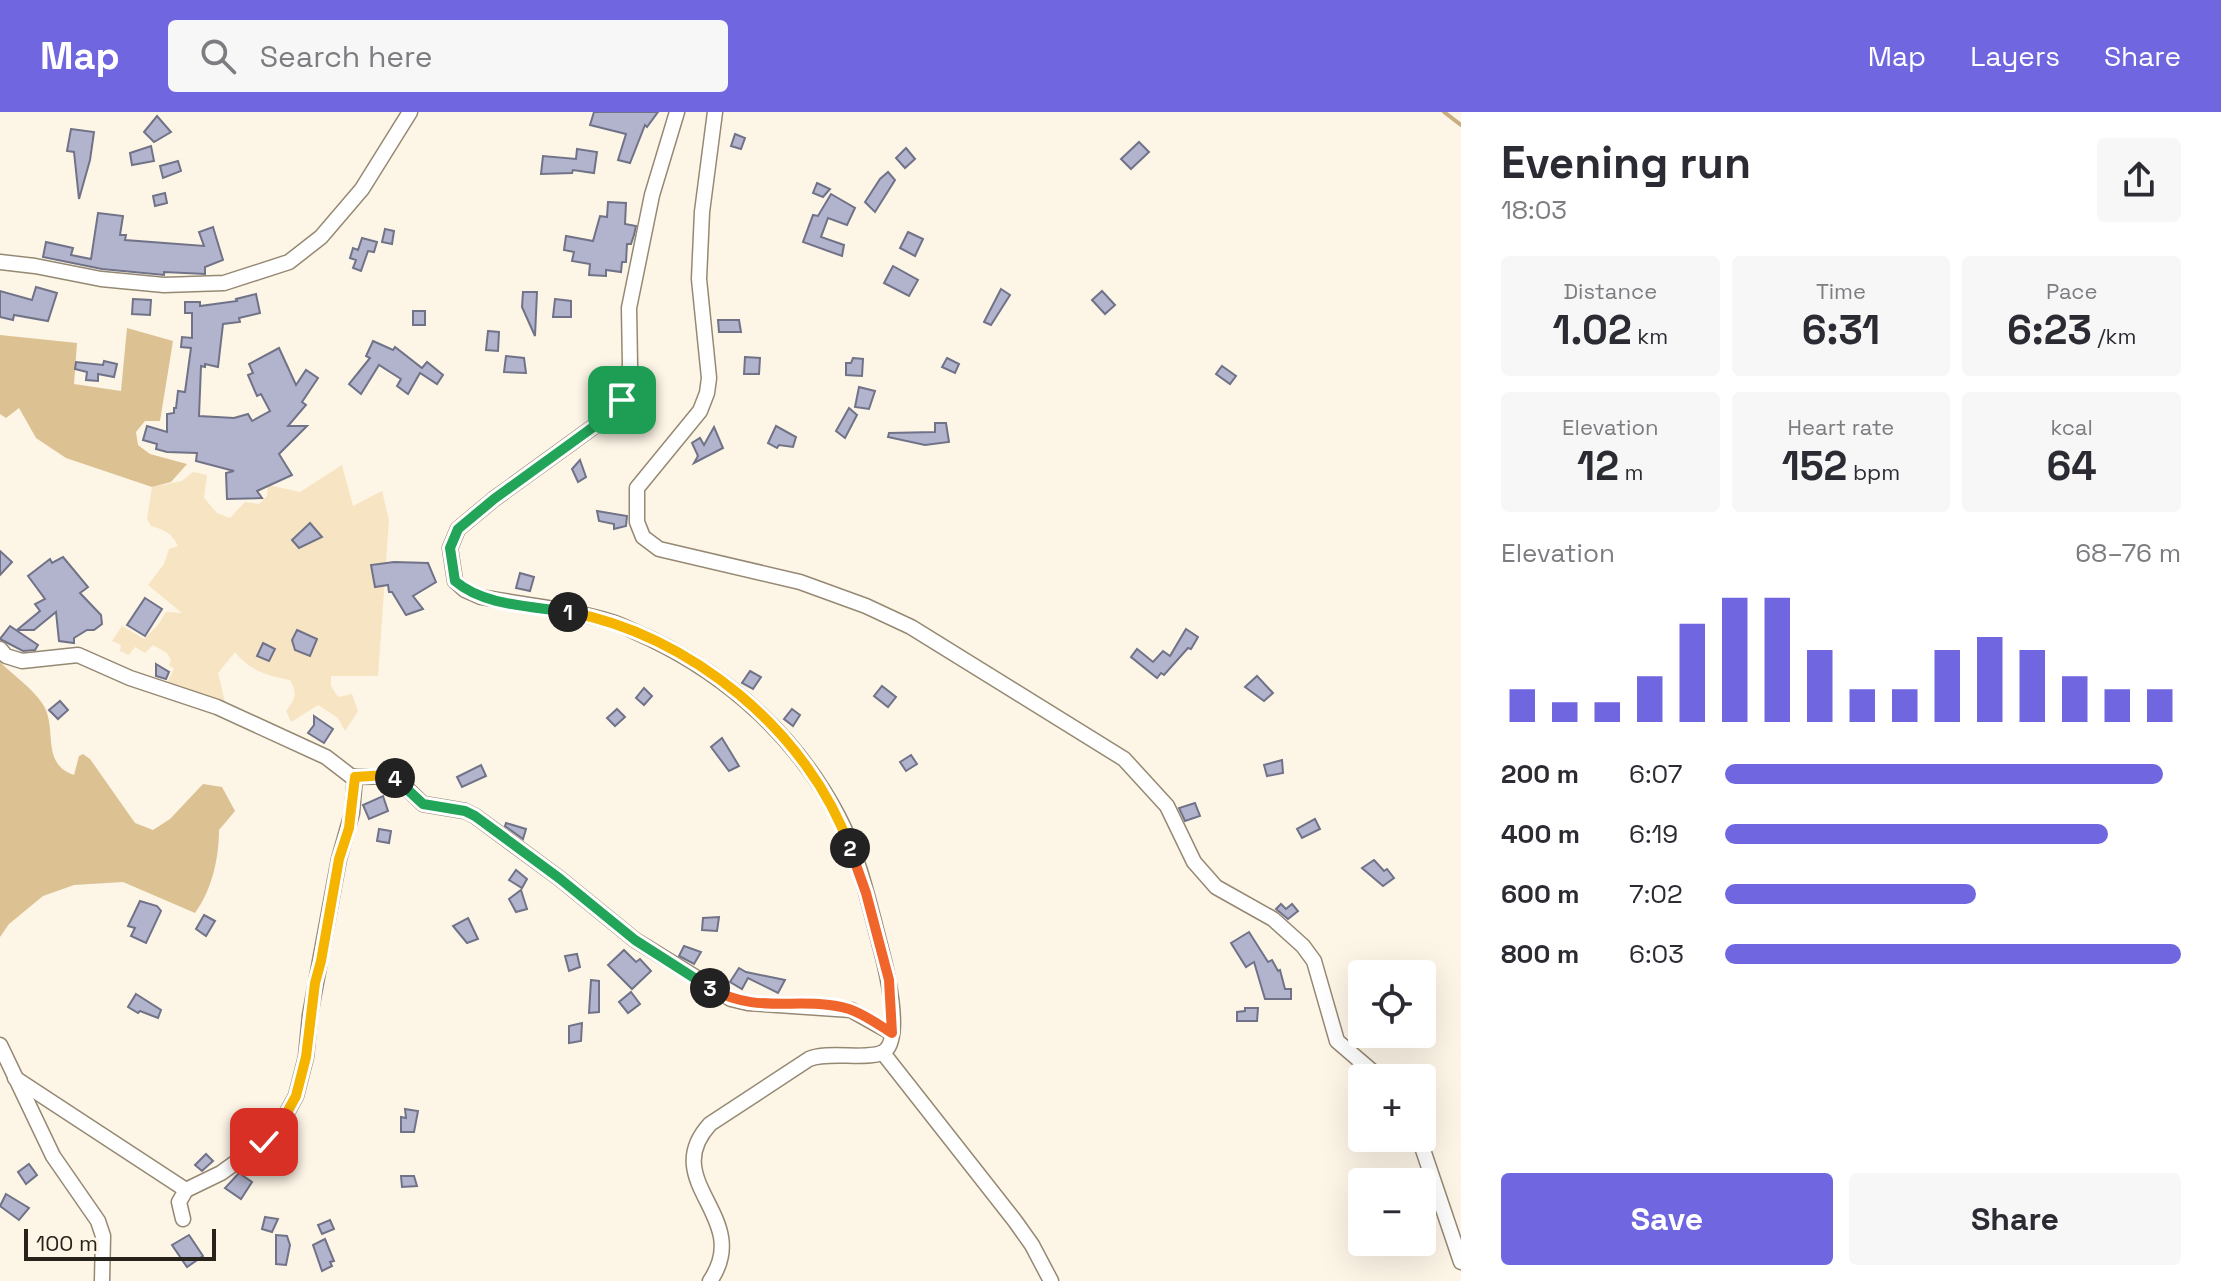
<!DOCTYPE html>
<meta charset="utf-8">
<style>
:root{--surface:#fff;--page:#f7f7f7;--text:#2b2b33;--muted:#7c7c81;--accent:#6f66e0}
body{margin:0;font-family:"Space Grotesk",sans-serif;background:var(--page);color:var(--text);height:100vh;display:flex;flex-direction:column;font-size:30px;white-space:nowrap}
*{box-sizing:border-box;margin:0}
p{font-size:26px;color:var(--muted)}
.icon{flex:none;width:44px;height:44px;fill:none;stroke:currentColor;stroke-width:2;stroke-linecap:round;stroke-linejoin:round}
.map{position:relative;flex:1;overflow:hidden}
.side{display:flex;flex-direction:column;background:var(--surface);width:760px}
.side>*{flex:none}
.controls{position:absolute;left:1348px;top:848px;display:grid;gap:16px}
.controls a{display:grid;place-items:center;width:88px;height:88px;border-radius:8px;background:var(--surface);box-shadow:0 8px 32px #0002;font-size:40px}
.scale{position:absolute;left:24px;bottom:20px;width:192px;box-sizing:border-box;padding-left:8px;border:4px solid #28231a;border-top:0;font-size:22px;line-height:28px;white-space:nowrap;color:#28231a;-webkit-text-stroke:6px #fdf5e6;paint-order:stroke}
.pin{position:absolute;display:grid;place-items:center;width:68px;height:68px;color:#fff;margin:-34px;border-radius:16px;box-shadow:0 4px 12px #0006}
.km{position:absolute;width:40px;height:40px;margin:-20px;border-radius:50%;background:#222;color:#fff;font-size:22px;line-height:40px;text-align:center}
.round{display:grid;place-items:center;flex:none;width:84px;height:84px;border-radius:8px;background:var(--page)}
.summary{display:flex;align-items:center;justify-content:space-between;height:136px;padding:0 40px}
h1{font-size:44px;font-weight:600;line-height:60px}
.metrics{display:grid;grid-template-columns:repeat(3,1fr);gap:12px;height:136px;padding:8px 40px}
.metrics div{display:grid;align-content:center;border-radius:8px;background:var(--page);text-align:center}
.metrics b{font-size:40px;font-weight:600}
.metrics small{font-size:22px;font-weight:400}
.metrics p{font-size:22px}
.chart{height:224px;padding:16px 40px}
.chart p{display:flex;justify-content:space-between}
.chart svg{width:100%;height:144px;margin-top:8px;stroke:var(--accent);stroke-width:6}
.cta{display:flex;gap:16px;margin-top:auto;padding:16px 40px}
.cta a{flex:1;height:92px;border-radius:8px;background:var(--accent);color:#fff;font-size:32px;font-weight:600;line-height:92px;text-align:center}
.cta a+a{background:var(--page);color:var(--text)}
ul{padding:0 40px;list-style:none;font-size:26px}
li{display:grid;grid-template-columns:128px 96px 1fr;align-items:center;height:60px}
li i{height:20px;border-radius:10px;background:var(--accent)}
header{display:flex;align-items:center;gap:48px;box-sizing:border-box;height:112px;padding:0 40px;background:var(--accent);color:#fff}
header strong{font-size:38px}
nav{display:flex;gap:44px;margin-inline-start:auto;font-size:28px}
.search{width:560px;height:72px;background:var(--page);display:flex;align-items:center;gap:20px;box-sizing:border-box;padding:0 28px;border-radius:8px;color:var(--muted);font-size:30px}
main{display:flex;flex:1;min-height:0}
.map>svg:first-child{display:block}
.green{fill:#f7e4c2}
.forest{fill:#dcc192}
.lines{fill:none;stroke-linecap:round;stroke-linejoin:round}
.stream{stroke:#c8ae7f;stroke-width:4}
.building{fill:#b2b4cd;stroke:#707288;stroke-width:2}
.street-casing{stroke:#968973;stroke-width:17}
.street{stroke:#fff;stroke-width:14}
.split-1-casing{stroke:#fff;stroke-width:16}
.split-2-casing{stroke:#fff;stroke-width:16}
.split-3-casing{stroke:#fff;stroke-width:16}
.split-4-casing{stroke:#fff;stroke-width:16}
.split-5-casing{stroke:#fff;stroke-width:16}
.split-1{stroke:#22a559;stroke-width:10}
.split-2{stroke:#f5b400;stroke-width:10}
.split-3{stroke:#f0652b;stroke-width:10}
.split-4{stroke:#22a559;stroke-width:10}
.split-5{stroke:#f5b400;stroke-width:10}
</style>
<header>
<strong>Map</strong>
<div class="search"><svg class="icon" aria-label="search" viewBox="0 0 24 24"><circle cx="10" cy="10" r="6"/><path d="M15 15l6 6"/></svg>Search here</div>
<nav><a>Map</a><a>Layers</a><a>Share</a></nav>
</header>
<main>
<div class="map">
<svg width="1461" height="1169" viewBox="0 0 1461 1169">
<rect width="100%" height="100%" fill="#fdf5e6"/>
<path class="green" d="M342 353 353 394 382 379 389 408 378 564H331V574L338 585 352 582 358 599 345 619 338 606 318 593 291 610 286 599C295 588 298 581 290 568 268 564 249 558 235 540L218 561 225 590 166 573 174 557 169 553 171 548 167 541 153 533 145 541 135 535 129 543 120 539 121 533 112 529 122 514 144 527 158 513 166 500 182 501 148 473 164 452 169 437 178 434C172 421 165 418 151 414L147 407 152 375 182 369 193 360 207 363 204 386 217 401 230 406 245 390 259 392 267 384 268 373 300 380Z"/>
<g class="forest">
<path d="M127 216 173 229 160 309H145L136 320 138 333 150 342 187 352 171 370 152 375 66 346 36 326 19 296 6 306 0 302V223L77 231 74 272 121 279Z"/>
<path d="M0 550C13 563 32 576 42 591 59 615 39 651 74 663L79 644 83 642 90 647 135 711 153 718 170 707 203 672 222 675 235 699 219 718C219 746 212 778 195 801L123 770 74 773 43 784 9 812 0 825Z"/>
</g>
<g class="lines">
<path class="stream" d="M1444 0 1461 13"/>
</g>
<g class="building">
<path d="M594 0H658L647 15 645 13 630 51 618 48 626 22 590 13Z"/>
<path d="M157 4 171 20 154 30 144 20Z"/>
<path d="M71 17 94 20 90 48 79 87 74 40 67 39Z"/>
<path d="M735 22 745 26 741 37 731 34Z"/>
<path d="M1139 30 1149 40 1131 57 1121 47Z"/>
<path d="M151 34 154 49 132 53 130 41Z"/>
<path d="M906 36 915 47 905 56 896 46Z"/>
<path d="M577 37 597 40 594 61 573 58 572 61 541 62 543 44 576 47Z"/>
<path d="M178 49 181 59 163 66 160 54Z"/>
<path d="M888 60 895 68 875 100 865 90 880 67Z"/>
<path d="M817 71 830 77 823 85 813 81Z"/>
<path d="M165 81 167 91 155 94 153 84Z"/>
<path d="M831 82 855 96 847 113 828 106 821 125 844 133 842 144 803 130 813 103 818 104Z"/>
<path d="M608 90 626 91 625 112 636 114 634 123 631 132H627L626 150H622L621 160 606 158V164L589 163 590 152 572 149 574 140 564 138 566 124 593 129 600 104 607 105Z"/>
<path d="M98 101 123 104 120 123H126L125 128 204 134 199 120 213 115 223 148 205 155V162L164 160V163L102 157 43 145 46 130 73 136 71 143 91 147Z"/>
<path d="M385 117 394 119 392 132 382 130Z"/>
<path d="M908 120 923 127 915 144 900 136Z"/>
<path d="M362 126 377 130 374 140 368 139 361 159 353 156 356 148 350 146 353 136 358 138Z"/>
<path d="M893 154 918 168 909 184 884 171Z"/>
<path d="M36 175 57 181 48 209 14 203 13 208 0 205V179L32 188Z"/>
<path d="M1001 177 1010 183 991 213 984 210Z"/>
<path d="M1102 179 1115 193 1105 202 1092 188Z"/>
<path d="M523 180H537L535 224 522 195Z"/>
<path d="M256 182 260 201 239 206 240 210 223 212 218 255 205 252V255L201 254 199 304 234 306 248 302 252 309 270 299 261 282 257 284 248 263 253 261 249 252 279 236 296 273 306 258 318 266 302 290 306 293 288 314H307L279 342 292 363 257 379 262 386 227 387 226 361 234 359 196 349 197 341 167 340 156 337 157 332 143 328 147 314 167 320V302L174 301V296H176L178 279 185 280 191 236 181 235 182 225 192 226V201H185V190H200V194L237 189 236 187Z"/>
<path d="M133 187 151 188 150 203 132 202Z"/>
<path d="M555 187 571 189V205H553Z"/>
<rect x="413" y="199" width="12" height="14"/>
<path d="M718 208H739L741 220H719Z"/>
<path d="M488 219 499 220 498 239 486 238Z"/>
<path d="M373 229 393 238 395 235 422 256 427 250 443 263 437 272 420 261 408 282 397 274 401 267 379 253 361 282 349 272 370 246 366 244Z"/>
<path d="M506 244 524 246 526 261 504 260Z"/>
<path d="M745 245 760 246 759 262H744Z"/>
<path d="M853 246 863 247 862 264 846 263V251H851Z"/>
<path d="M947 246 959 252 955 261 942 255Z"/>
<path d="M104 249 117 252 114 265 98 262V269L86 268 87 260 75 257 76 250 103 253Z"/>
<path d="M1222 254 1236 264 1230 272 1216 262Z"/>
<path d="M859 275 875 279 869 297 855 295Z"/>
<path d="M849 296 857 303 845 326 836 319Z"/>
<path d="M935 311H946L949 330 925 333 888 325 889 321 935 320Z"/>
<path d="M776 314 796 325 793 335 779 333 777 336 768 331Z"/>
<path d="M714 315 723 336 694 351 698 344 692 331 700 326 704 333Z"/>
<path d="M580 348 586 365 578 370 572 357Z"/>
<path d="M597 399 627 404 626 414 614 417V412L599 409Z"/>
<path d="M310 411 322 425 299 436 292 428Z"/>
<path d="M0 439 12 450 0 463Z"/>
<path d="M63 445 88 475 80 481 101 503 102 512 94 518H87L74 526V531L59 529 56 500 34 518H17L40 499 35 492 45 487 28 464 50 447 52 451Z"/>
<path d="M394 450 428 451 436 470 413 484 423 497 406 503 392 480H389L388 473 375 475 371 453Z"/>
<path d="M520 461 534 465 530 479 516 476Z"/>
<path d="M145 486 162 497 145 524 127 513Z"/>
<path d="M10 514 38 533 35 538 23 539 0 527Z"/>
<path d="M1186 517 1198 525 1191 537 1188 536 1164 563 1161 561 1157 566 1131 545 1137 537 1153 550 1163 539 1170 544Z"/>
<path d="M297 518 317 527 310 544 295 538 292 528Z"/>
<path d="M263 531 275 537 269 549 257 544Z"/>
<path d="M156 552 169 560 166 567 156 564Z"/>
<path d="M750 559 761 565 753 577 742 571Z"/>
<path d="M1257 564 1273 581 1264 589 1245 575Z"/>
<path d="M882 574 896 585 888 595 874 584Z"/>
<path d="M644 576 652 584 644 593 636 586Z"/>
<path d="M60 589 68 598 58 607 49 598Z"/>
<path d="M617 597 625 605 615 614 607 606Z"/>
<path d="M792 597 800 603 793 614 784 607Z"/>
<path d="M314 604 333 617 324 631 308 621 314 613Z"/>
<path d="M722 626 739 654 729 659 711 635Z"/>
<path d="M911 643 917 652 906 659 900 650Z"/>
<path d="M1282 648 1283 661 1267 664 1264 653Z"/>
<path d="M481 653 486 664 462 675 457 665Z"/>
<path d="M383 684 388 699 369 707 363 693Z"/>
<path d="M1195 691 1200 704 1185 709 1179 696Z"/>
<path d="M1315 707 1320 717 1302 726 1297 717Z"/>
<path d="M506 711 526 717 523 727 505 714Z"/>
<path d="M379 717 391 719 389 731 377 729Z"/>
<path d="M1374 748 1384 759 1387 757 1394 766 1383 774 1362 756Z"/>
<path d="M516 758 527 767 522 776 509 768Z"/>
<path d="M521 778 527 797 516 800 509 787Z"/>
<path d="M140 789 157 794 161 799 146 831 131 824 135 816 128 814Z"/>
<path d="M1281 792 1286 797 1292 792 1298 799 1288 807 1276 797Z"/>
<path d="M204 803 215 809 206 824 196 817Z"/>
<path d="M719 805 717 819 702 818 703 806Z"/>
<path d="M468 806 478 827 467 831 453 814Z"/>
<path d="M1249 820 1268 850 1272 848 1278 859 1280 858 1285 877H1291V887H1265L1254 850 1246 855 1231 831Z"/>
<path d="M684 834 701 840 694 852 679 844Z"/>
<path d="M624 838 636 850 640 847 651 859 632 877 608 853Z"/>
<path d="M577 842 580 855 569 859 565 844Z"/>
<path d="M739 856 746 860 785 868 778 881 748 866 742 877 730 870Z"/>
<path d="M591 868 599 869V900L589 901Z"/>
<path d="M631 880 640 892 628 901 619 890Z"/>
<path d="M136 882 161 898 158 906 140 899 138 901 128 895Z"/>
<path d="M1245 896H1258L1257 909H1237V900L1245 899Z"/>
<path d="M582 911 581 929 569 931V914Z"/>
<path d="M405 997 418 999 414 1020H401V1005L406 1006Z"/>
<path d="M257 1000 267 1003 264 1015 254 1012Z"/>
<path d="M206 1042 213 1049 202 1059 195 1053Z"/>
<path d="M29 1052 37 1063 26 1072 18 1060Z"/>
<path d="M239 1061 252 1070 241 1087 225 1076Z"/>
<path d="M401 1064H414L417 1074 402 1075Z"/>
<path d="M6 1082 29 1096 19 1108 0 1094Z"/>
<path d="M265 1105 278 1107 272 1120 262 1117Z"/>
<path d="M330 1108 334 1117 322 1122 318 1113Z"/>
<path d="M189 1123 203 1144 187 1155 172 1133Z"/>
<path d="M276 1123 287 1124 290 1133 286 1153 276 1152Z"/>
<path d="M325 1127 334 1149 330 1150 332 1154 322 1159 313 1133Z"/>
</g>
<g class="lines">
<defs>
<g id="street">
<path d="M677 0 652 83 629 196 630 253 627 274 622 288 607 305 494 387 458 417 450 436 455 469 465 478 481 485C524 493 570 497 612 510 625 514 638 522 651 527 730 565 797 626 838 704 858 741 870 795 881 837 886 856 902 922 886 938 874 950 829 938 809 947L710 1012C657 1070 754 1105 710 1169"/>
<path d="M715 0 702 100 699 167 709 266 707 281 700 299 637 376V410L643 425 659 437 800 470 866 494 911 515 1124 647 1167 694 1194 750 1216 775 1273 807 1303 834 1314 849 1337 929 1380 966"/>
<path d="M0 150 35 154 101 167 164 173 224 171 289 150 321 125 362 77 410 0"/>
<path d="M0 537 6 544 22 549 78 543 130 566 217 595 326 645 352 665 394 664 423 692 465 699 475 704 559 766 635 828 731 887 748 891 851 898 892 921"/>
<path d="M0 933 53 1044 98 1109 103 1124 102 1169"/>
<path d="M883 941 1015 1109 1032 1133 1051 1169"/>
<path d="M15 966 186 1078"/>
<path d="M1419 1026 1461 1150"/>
<path d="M183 1107 179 1090 186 1078 221 1061 264 1030 279 1015 296 984 306 945 310 903 339 747 352 701 355 665"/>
</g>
</defs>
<use href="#street" class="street-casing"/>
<use href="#street" class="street"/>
</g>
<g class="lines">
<defs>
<path id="split-1" d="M568 500C531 494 484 494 455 469L450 436 458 417 494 387 607 305 622 288"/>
<path id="split-2" d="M568 500C689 521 809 620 850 736"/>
<path id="split-3" d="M710 876C759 904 800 883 849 897 864 902 879 913 892 921L889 868 866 781 850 736"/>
<path id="split-4" d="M395 666 423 692 465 699 475 704 559 766 635 828 710 876"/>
<path id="split-5" d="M264 1030 279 1015 296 984 306 945 315 871 321 849 339 747 349 716 355 665 387 663 395 666"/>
</defs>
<use href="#split-1" class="split-1-casing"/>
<use href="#split-2" class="split-2-casing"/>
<use href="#split-3" class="split-3-casing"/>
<use href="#split-4" class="split-4-casing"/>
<use href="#split-5" class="split-5-casing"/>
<use href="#split-1" class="split-1"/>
<use href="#split-2" class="split-2"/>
<use href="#split-3" class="split-3"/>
<use href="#split-4" class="split-4"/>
<use href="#split-5" class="split-5"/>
</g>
</svg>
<div class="controls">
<a><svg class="icon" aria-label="locate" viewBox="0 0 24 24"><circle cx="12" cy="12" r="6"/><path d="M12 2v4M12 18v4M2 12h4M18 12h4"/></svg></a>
<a>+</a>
<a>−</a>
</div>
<div class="scale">100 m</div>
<div class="pin" style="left:622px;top:288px;background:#1e9e55"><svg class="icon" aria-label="arrive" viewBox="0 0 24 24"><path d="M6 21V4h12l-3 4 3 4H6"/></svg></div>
<div class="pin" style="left:264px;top:1030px;background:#d93025"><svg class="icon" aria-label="check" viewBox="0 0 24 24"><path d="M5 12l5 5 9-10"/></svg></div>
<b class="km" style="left:568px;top:500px">1</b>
<b class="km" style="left:850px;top:736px">2</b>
<b class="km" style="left:710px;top:876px">3</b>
<b class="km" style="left:395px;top:666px">4</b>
</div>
<section class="side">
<div class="summary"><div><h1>Evening run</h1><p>18:03</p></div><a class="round"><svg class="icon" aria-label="share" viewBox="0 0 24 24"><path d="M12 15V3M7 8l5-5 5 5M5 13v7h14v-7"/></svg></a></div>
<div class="metrics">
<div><p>Distance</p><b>1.02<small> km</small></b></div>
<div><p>Time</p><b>6:31</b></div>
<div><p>Pace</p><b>6:23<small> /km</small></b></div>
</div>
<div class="metrics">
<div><p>Elevation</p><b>12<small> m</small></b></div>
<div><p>Heart rate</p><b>152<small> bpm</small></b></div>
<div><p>kcal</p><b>64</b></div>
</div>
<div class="chart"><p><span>Elevation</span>68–76 m</p>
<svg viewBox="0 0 160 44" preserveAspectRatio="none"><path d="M5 44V34M15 44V38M25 44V38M35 44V30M45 44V14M55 44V6M65 44V6M75 44V22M85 44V34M95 44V34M105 44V22M115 44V18M125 44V22M135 44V30M145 44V34M155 44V34"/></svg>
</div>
<ul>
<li><b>200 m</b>6:07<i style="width:96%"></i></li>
<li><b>400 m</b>6:19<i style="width:84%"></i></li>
<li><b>600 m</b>7:02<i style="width:55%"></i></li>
<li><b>800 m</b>6:03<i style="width:100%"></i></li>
</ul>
<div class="cta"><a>Save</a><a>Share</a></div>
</section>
</main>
